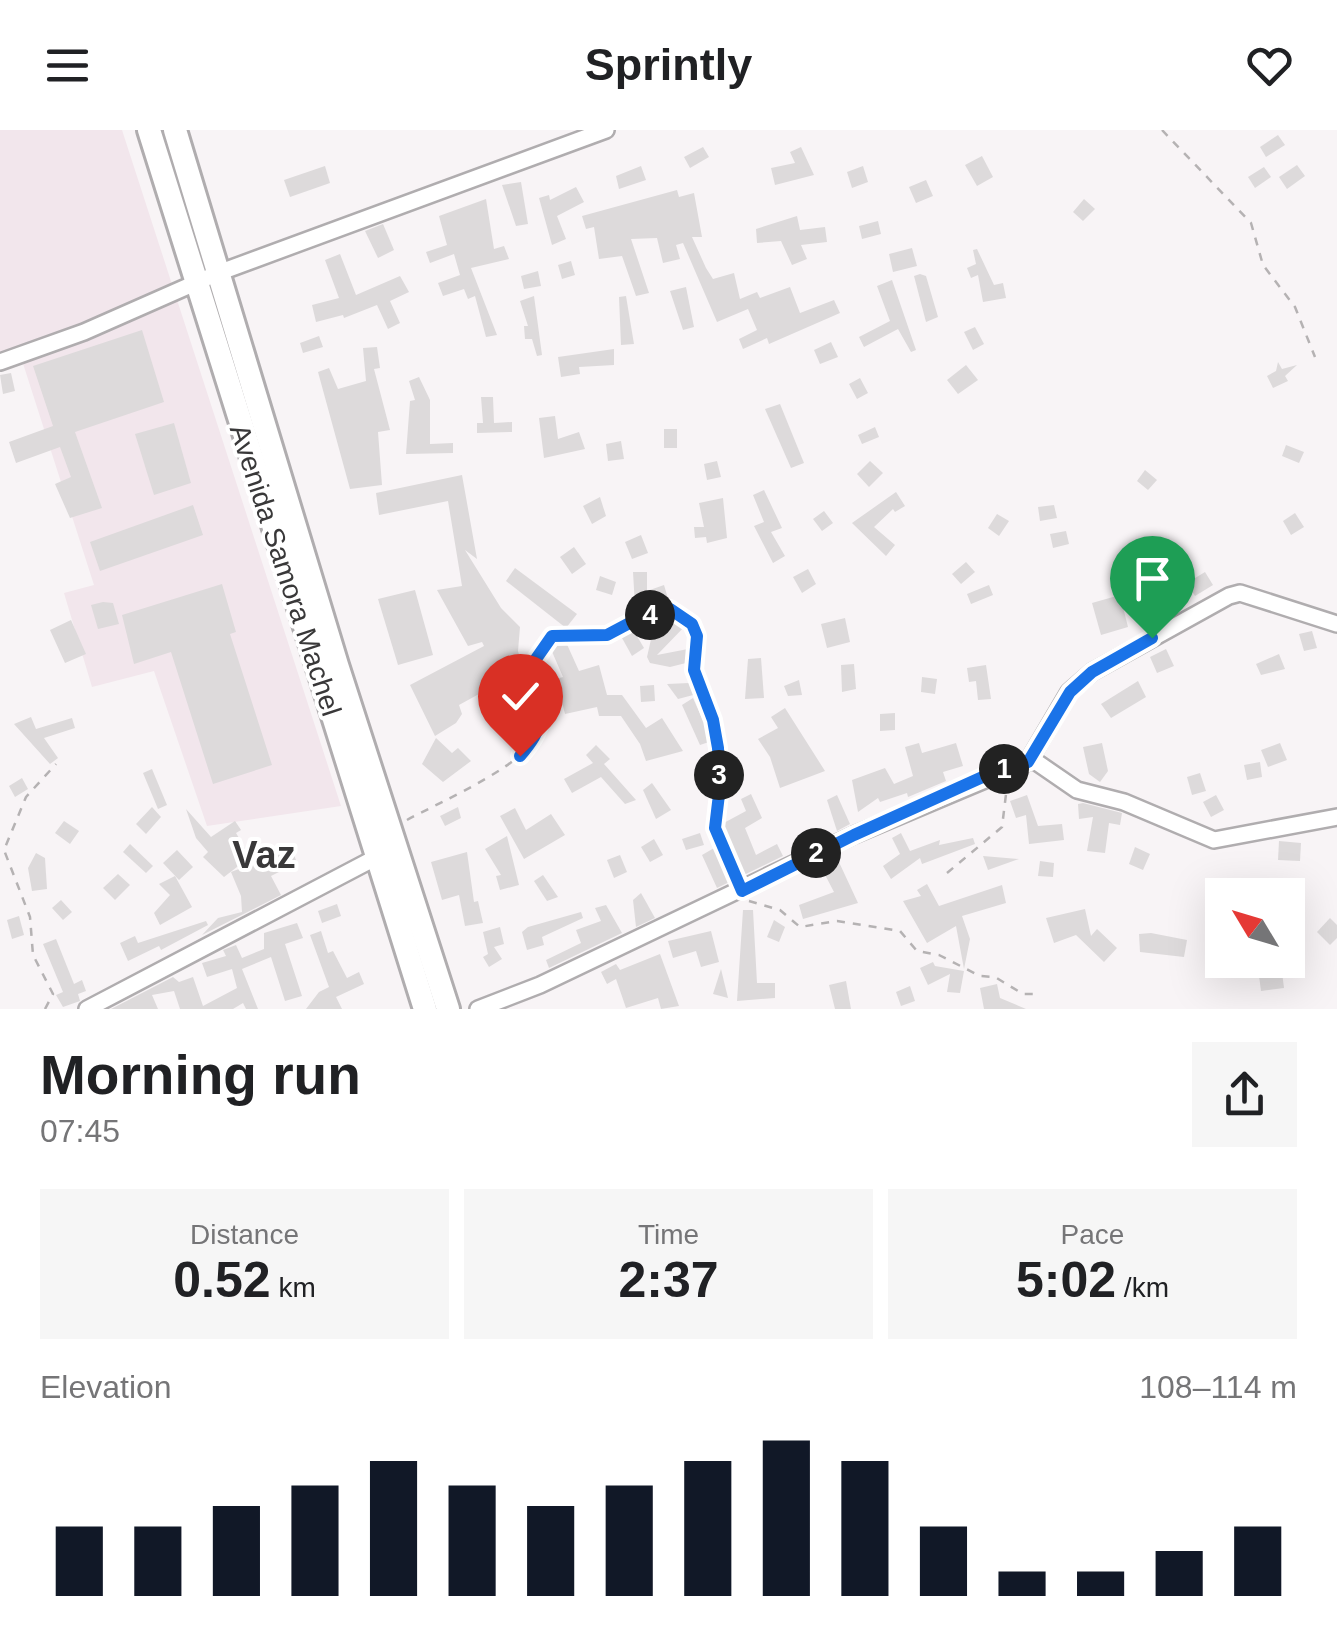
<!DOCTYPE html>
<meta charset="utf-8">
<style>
:root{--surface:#fff;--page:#f6f6f6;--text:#202124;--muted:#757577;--accent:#111827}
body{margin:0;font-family:Helvetica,sans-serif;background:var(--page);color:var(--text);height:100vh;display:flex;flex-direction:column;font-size:38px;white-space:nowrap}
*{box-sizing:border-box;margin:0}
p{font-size:32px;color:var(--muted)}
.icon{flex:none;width:55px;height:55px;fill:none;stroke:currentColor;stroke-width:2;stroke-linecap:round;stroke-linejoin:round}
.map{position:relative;height:879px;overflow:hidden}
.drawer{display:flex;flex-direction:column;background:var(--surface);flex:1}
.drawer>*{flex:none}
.needle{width:65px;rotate:308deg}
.controls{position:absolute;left:1205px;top:748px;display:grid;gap:20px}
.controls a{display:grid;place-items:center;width:100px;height:100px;border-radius:0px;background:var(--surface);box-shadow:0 10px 40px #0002;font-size:50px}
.pin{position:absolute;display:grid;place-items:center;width:85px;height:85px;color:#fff;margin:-102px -42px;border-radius:50% 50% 50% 0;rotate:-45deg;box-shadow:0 0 10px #0007}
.pin .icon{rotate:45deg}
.km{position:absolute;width:50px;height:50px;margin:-25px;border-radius:50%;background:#222;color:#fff;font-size:28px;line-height:50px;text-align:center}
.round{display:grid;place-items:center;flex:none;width:105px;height:105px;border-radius:0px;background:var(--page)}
.headline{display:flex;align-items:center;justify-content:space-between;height:170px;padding:0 40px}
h1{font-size:55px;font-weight:600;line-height:75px}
.figures{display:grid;grid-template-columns:repeat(3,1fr);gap:15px;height:170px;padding:10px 40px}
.figures div{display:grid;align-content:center;border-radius:0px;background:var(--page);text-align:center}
.figures b{font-size:50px;font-weight:600}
.figures small{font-size:28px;font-weight:400}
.figures p{font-size:28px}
.chart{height:280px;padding:20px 40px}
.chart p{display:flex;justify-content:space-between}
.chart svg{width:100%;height:180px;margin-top:10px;stroke:var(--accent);stroke-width:6}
header{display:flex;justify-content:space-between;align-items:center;height:130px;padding:0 40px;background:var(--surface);font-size:45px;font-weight:600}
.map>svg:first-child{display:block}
.built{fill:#f2e6ec}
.building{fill:#dddadb}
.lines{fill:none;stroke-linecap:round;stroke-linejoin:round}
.minor-casing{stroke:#b0adaf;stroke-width:20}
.highway-casing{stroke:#b0adaf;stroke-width:28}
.path{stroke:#b5b2b3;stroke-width:2.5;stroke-dasharray:8 8;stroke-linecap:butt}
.minor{stroke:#fff;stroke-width:15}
.highway{stroke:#fff;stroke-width:22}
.route-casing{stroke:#fff;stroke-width:20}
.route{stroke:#1a73e8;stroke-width:12}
.labels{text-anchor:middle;stroke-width:8;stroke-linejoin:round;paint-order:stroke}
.street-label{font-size:28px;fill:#393839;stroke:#fff}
.district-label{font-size:38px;font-weight:bold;fill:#393839;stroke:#fff}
</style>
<header><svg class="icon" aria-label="menu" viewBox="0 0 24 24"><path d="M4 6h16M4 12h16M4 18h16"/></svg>Sprintly<svg class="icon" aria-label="heart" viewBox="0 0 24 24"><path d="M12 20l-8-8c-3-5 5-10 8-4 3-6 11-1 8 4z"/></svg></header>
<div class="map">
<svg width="1337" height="879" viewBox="0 0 1337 879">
<rect width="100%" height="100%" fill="#f8f4f6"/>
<path class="built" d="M0 0H122L341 676 207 696 154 541 92 557 64 463 94 455 19 221 0 227Z"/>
<g class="building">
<path d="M1278 5 1285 15 1266 27 1260 17Z"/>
<path d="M703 17 709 27 690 38 684 27Z"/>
<path d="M801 17 814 45 775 55 771 38 795 33 790 22Z"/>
<path d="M982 26 993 47 977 56 965 35Z"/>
<path d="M1297 35 1305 46 1287 59 1279 47Z"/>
<path d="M325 36 330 53 290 67 284 50Z"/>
<path d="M641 36 646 50 619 59 616 46Z"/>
<path d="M863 36 868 52 852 58 847 42Z"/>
<path d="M1264 37 1271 47 1255 58 1248 47Z"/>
<path d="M926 50 933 66 916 73 909 57Z"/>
<path d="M521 52 528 94 516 96 502 55Z"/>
<path d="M576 57 584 72 557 86 566 109 552 115 539 68 549 65 550 70Z"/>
<path d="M677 60 679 67 694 63 702 107H692L706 138 713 149 734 143 740 169 757 162 760 168 790 157 800 183 834 170 840 183 769 214 767 208 743 219 739 209 757 200 748 179 717 192 683 113 676 115 680 129 663 133 657 108 631 109 649 163 636 166 622 126 599 129 594 97 586 99 582 86Z"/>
<path d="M486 69 494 119 504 116 509 129 471 138 497 205 486 207 475 166 468 169 464 159 443 166 438 153 460 145 454 124 430 133 426 122 447 115 439 86Z"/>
<path d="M1084 69 1095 79 1083 91 1073 82Z"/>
<path d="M797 86 800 100 825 97 827 112 801 115 807 129 792 135 781 111 757 113 756 99Z"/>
<path d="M878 91 881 104 862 109 859 96Z"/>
<path d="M383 94 394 120 378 128 365 101Z"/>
<path d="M912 118 917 136 893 142 889 124Z"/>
<path d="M977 119 994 155 1003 153 1006 168 983 172 978 145 971 148 967 138 976 134 973 120Z"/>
<path d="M340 124 356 165 400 146 409 162 390 171 400 193 388 199 377 175 344 188 343 185 316 192 312 175 339 168 325 130Z"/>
<path d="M571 131 575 145 562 149 558 135Z"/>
<path d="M538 141 541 156 524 159 521 146Z"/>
<path d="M920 144 926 146 938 187 926 192 914 146Z"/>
<path d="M892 150 916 220 911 222 898 199 864 217 859 207 890 191 877 156Z"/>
<path d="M686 157 694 197 683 200 670 161Z"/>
<path d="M534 166 542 225 537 226 532 209H525L524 196H528L520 171Z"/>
<path d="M626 166 634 214 621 215 619 167Z"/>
<path d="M975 197 984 214 973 220 964 202Z"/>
<path d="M142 200 164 272 75 302 102 378 70 388 55 354 71 347 60 317 16 333 9 312 53 296 33 236Z"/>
<path d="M319 206 323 217 303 223 300 213Z"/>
<path d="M831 212 838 227 820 234 814 220Z"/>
<path d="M377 217 380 238 374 239 390 300 378 302 382 355 350 359 318 242 329 238 338 259 366 251 363 218Z"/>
<path d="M614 219V235L579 237 580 244 561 247 558 227Z"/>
<path d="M1278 232 1282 239 1297 235 1285 246 1288 251 1273 258 1267 246 1276 241Z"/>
<path d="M966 235 978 250 958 264 947 250Z"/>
<path d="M11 243 15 261 3 264 0 245Z"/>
<path d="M419 247 430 270V314L453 313V323L406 324 410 271 415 270 409 251Z"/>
<path d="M860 248 868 263 857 269 849 254Z"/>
<path d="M481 267H493L494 293 512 292V302L477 303V293H483Z"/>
<path d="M780 274 804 333 791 338 765 279Z"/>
<path d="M555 286 558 309 579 302 585 319 544 328 539 288Z"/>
<path d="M174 293 191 353 154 365 135 304Z"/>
<path d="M875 297 879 307 862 314 858 305Z"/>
<rect x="664" y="299" width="13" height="19"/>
<path d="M621 311 624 329 608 331 606 314Z"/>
<path d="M1286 315 1304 322 1299 333 1282 326Z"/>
<path d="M717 331 721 347 707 350 704 334Z"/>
<path d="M870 331 883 343 869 357 857 344Z"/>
<path d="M1145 340 1157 350 1148 360 1137 351Z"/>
<path d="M462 345 477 429 465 420 501 478 520 497 518 521 523 540 459 575 462 584 456 593 435 606 410 555 484 516 482 512 468 516 437 460 462 456 448 371 379 385 376 363Z"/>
<path d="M764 360 782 398 771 402 785 426 773 433 754 396 764 392 753 365Z"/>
<path d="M896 362 905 376 895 382 893 379 874 397 895 415 886 426 852 393Z"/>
<path d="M600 367 606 386 592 394 583 376Z"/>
<path d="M723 368 727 408 707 413 706 407 695 408 694 397H704L699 373Z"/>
<path d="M193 375 203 405 100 441 90 412Z"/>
<path d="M1054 375 1057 388 1040 391 1038 377Z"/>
<path d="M824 381 833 393 822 401 813 389Z"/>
<path d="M1295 383 1304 397 1291 405 1283 391Z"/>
<path d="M997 384 1009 391 999 406 988 398Z"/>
<path d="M1066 401 1069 414 1053 418 1050 404Z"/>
<path d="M641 405 648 423 632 429 625 412Z"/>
<path d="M1146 413 1151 425 1130 434 1125 422Z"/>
<path d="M574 417 586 434 572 444 560 427Z"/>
<path d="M966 432 975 442 961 454 952 444Z"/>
<path d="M515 438 577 484 566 498 506 451Z"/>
<path d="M808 439 816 454 802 463 793 447Z"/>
<path d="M633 442H647V461L664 455 669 472H663L686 495 657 525 688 519 690 532 670 537 650 533 647 527 652 505 665 489 660 473 635 476Z"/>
<path d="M1205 442 1213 455 1195 466 1187 453Z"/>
<path d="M600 446 616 452 612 465 596 460Z"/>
<path d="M222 454 236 502 230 504 272 635 213 654 171 522 134 534 122 485Z"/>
<path d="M989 455 993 465 971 474 967 464Z"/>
<path d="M1174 455 1179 467 1163 475 1157 462Z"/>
<path d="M415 460 433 525 398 535 378 469Z"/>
<path d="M1120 465 1128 497 1101 505 1092 473Z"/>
<path d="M103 472 113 473 119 494 98 499 91 475Z"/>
<path d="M845 488 850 512 827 518 821 494Z"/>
<path d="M71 490 86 524 65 533 50 500Z"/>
<path d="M634 501 644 518 632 526 622 508Z"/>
<path d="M1312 501 1317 518 1304 521 1299 504Z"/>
<path d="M565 510 579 541 599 535 607 565H622L646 598 662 588 683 621 646 631 640 614 621 586H599L597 577 565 584 556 549 563 547 550 517Z"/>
<path d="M1166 519 1174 536 1157 543 1150 527Z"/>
<path d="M1279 524 1285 539 1261 545 1256 534Z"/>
<path d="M761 528 764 568 745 569 748 529Z"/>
<path d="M854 534 856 559 842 562 841 535Z"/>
<path d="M986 535 991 569 978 570 976 551 969 552 967 538Z"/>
<path d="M922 547 937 549 935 564 921 562Z"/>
<path d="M799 550 802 565 788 566 784 556Z"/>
<path d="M1138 551 1146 567 1111 588 1101 574Z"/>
<path d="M689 553 697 564 678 569 667 554Z"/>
<path d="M654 555 655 571 641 572 640 556Z"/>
<path d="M693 568 712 611 700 615 682 575Z"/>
<path d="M517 578 539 582 536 599 514 596Z"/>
<path d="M785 578 825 641 780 658 770 627 758 609 778 598 771 587Z"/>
<path d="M895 583V600L880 601V584Z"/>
<path d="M31 587 36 599 72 588 75 598 44 608 58 628 50 634 14 594Z"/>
<path d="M436 608 452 623 458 618 471 631 443 652 422 634Z"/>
<path d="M919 613 922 623 956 613 963 636 943 642 946 651 908 667 907 663 880 672 878 668 858 682 852 650 885 638 894 654 913 646 905 617Z"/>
<path d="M1102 613 1108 641 1100 652 1089 644 1083 617Z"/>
<path d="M1280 613 1287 630 1268 637 1261 620Z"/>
<path d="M596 615 610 629 604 634 636 670 625 674 601 647 572 663 564 649 593 633 586 625Z"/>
<path d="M1260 632 1262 647 1247 650 1244 635Z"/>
<path d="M152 639 167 675 158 679 143 643Z"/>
<path d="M1200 643 1206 661 1192 665 1187 647Z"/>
<path d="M22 648 28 659 15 667 9 656Z"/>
<path d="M652 653 671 680 656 689 643 660Z"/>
<path d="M751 664 762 688 745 698 756 725 777 714 783 726 717 758 702 725 728 710 720 695 746 681 741 669Z"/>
<path d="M837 665 850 694 837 701 827 670Z"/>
<path d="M1027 665 1038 696 1062 694 1064 710 1029 714 1026 685 1016 688 1010 671Z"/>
<path d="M1216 665 1224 680 1211 687 1203 672Z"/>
<path d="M1083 673 1122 683 1120 695 1109 693 1105 723 1087 721 1093 687 1079 689 1078 674Z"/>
<path d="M152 677 161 687 146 704 136 694Z"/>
<path d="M458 677 461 688 445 696 440 686Z"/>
<path d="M515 678 526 700 551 684 565 705 524 729 500 686Z"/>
<path d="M186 679 211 707 235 691 241 700 236 703 250 727 224 747 203 727 208 722 196 708Z"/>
<path d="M64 691 79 701 70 714 55 703Z"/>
<path d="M700 703 704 715 686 720 682 709Z"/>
<path d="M901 703 910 721 940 710 939 715 973 708 975 714 922 734 920 728 891 749 883 736 900 724 892 708Z"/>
<path d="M507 706 519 755 500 760 496 746 501 745 485 719Z"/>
<path d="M654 709 663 725 650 732 641 717Z"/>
<path d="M1279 711 1301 713 1300 731 1278 730Z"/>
<path d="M130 714 153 736 146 743 123 722Z"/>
<path d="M1135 717 1150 724 1143 740 1129 734Z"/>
<path d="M292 719 297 733 271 746 281 765 202 805 218 788 242 782 241 766 231 742Z"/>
<path d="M177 720 193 737 179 750 163 733Z"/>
<path d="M467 722 474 772 478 771 483 793 465 796 459 765 442 770 431 732Z"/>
<path d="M36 723 45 728 47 759 32 761 28 738Z"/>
<path d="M620 725 627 742 614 748 607 730Z"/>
<path d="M983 726 1019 729 988 740Z"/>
<path d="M838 730 858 773 803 789 799 775 834 762 822 739Z"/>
<path d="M1040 731 1054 733 1053 747 1038 746Z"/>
<path d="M118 744 130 755 115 770 103 758Z"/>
<path d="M543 745 558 767 547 771 534 751Z"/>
<path d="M175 746 192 777 160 795 154 783 170 765 159 754Z"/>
<path d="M927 754 939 776 1002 755 1006 773 962 786 970 809 964 839 956 796 927 813 903 771 921 766 917 760Z"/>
<path d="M641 763 655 788 636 797 633 770Z"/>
<path d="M61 770 72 782 63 790 52 778Z"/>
<path d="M337 774 341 786 322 793 318 781Z"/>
<path d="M606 775 622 803 549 838 546 830 581 813 576 800 601 791 595 778Z"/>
<path d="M1085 779 1091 806 1097 799 1117 818 1104 832 1076 805 1054 813 1046 788Z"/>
<path d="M743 780H753L757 853H775V868L737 871Z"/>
<path d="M581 782 583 788 542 807 544 815 527 820 522 802 528 797Z"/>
<path d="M19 786 24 805 12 809 7 790Z"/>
<path d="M1330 788 1337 795V808L1330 815 1317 802Z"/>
<path d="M774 790 785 797 779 812 767 807Z"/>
<path d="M206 791 208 795 161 820 159 816 128 831 120 813 135 806 138 813Z"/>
<path d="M297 793 303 808 285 814 302 866 285 871 271 827 242 839 258 879H246L243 873 233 879H180L174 861 152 865 158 879H111L173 847 179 852 193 847 203 876 237 858 232 839 207 847 202 833 226 826 223 820 236 815 242 828 264 819V803Z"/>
<path d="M500 797 504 814 494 817 502 829 489 837 483 827 488 824 483 802Z"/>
<path d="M321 801 328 823 333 821 347 848 359 842 364 854 336 867 342 879H306L319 862 329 857 310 805Z"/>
<path d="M711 801 719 832 701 837 696 821 673 828 668 811Z"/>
<path d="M1151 803 1187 810 1184 827 1140 822 1139 804Z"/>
<path d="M56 809 74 854 82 850 86 861 78 864 80 871 63 877 56 865 63 862 43 814Z"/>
<path d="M660 824 679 876 661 879 658 868 626 878 616 849 607 854 601 842 616 834 620 840Z"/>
<path d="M933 832 935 836 964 841 960 863 947 862 950 844 928 855 920 838Z"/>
<path d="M721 839 728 868 713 864Z"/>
<path d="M1282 842 1284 858 1261 861 1259 846Z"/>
<path d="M846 851 851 879H835L829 855Z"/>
<path d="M997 854 1000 868 1026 879H984L980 858Z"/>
<path d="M910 856 915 871 901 876 896 862Z"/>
</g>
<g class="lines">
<defs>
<g id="minor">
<path d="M0 232 84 202 218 143 606 0"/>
<path d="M1032 629 1077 660 1124 672 1214 710 1337 687"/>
<path d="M87 879 375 728"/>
<path d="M478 879 540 855 854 705 1028 632 1069 562 1092 542 1229 466 1240 463 1337 494"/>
</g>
<g id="highway">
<path d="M149 0 425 879"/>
<path d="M175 0 337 535 448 879"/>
</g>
</defs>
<use href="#minor" class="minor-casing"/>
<use href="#highway" class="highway-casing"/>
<g class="path">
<path d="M1162 0 1251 93 1263 135 1295 177 1315 227"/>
<path d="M407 690C437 673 541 630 543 592 544 576 533 554 529 539L552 506 607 505 639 488 670 479 692 494 697 506 694 540 717 608 721 657 715 698 736 746"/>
<path d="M947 743 1002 697 1007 656"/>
<path d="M749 771 780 780 800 797 837 791 900 801 917 821 939 825 980 846 995 847 1023 864H1035"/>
<path d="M45 879 53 864 33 825 30 787 4 720 26 667 56 634"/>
</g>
<use href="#minor" class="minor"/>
<use href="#highway" class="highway"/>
</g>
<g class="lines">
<defs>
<path id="route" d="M520 626C551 591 540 582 529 539L552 506 607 505 639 488 670 479 692 494 697 506 694 540 713 590 718 618 720 656 715 698 742 761 854 705 987 645 1028 632 1070 562 1092 542 1152 508"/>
</defs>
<use href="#route" class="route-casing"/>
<use href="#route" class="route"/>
</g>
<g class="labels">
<g class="street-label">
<text transform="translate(286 440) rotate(72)" y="10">Avenida Samora Machel</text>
</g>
<g class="district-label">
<text x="264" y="738">Vaz</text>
</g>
</g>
</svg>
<div class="controls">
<a><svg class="needle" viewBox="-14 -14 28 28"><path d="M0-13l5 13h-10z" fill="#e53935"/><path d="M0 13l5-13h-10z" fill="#757577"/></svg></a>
</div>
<div class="pin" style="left:1152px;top:508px;background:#1e9e55"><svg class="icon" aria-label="arrive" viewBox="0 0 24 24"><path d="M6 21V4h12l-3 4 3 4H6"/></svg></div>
<div class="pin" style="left:520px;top:626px;background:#d93025"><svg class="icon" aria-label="check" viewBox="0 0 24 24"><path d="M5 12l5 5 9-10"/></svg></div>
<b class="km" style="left:1004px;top:639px">1</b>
<b class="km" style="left:816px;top:723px">2</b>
<b class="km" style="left:719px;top:645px">3</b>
<b class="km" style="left:650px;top:485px">4</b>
</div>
<section class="drawer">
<div class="headline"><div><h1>Morning run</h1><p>07:45</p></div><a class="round"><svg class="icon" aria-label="share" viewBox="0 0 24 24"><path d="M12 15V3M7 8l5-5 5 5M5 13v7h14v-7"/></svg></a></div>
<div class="figures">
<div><p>Distance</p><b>0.52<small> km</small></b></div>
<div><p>Time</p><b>2:37</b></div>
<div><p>Pace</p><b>5:02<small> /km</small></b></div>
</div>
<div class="chart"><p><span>Elevation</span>108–114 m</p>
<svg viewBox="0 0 160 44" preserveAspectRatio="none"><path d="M5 44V27M15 44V27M25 44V22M35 44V17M45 44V11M55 44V17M65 44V22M75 44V17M85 44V11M95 44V6M105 44V11M115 44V27M125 44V38M135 44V38M145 44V33M155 44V27"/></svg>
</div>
</section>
